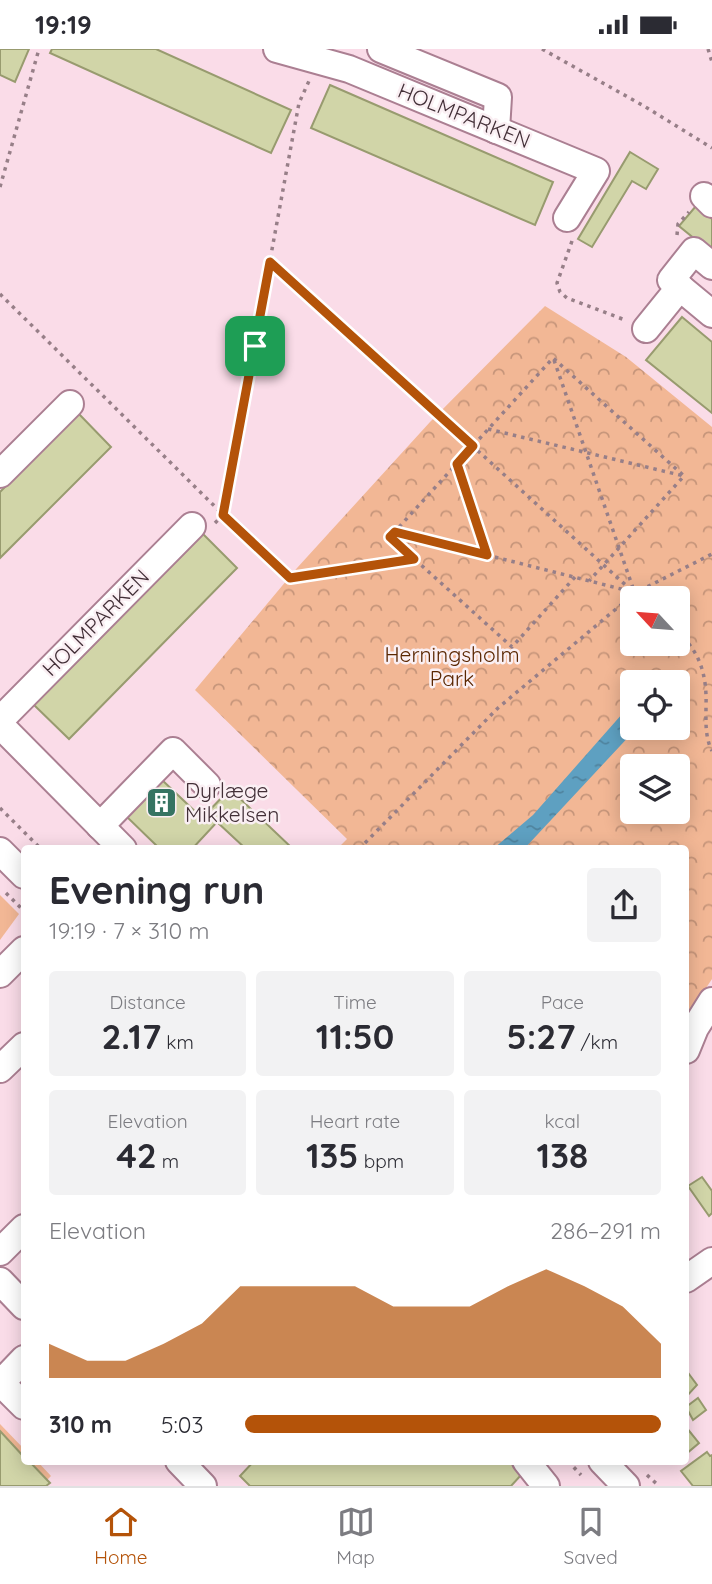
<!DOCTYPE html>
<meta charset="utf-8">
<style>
:root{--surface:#fff;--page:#f2f2f3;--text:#2b2b33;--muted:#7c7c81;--line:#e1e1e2;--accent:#b45309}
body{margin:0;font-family:Quicksand,sans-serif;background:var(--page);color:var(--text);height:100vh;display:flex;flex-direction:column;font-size:26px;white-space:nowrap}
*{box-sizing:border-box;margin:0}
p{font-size:23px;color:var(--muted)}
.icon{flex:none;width:38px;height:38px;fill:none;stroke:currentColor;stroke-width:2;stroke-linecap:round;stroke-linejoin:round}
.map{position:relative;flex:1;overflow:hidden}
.side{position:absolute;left:21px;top:796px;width:668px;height:620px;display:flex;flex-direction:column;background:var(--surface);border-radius:7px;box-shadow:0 4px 18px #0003}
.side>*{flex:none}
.needle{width:46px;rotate:296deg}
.tools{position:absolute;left:620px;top:537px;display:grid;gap:14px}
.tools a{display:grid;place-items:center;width:70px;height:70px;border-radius:7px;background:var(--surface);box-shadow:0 4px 18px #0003;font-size:35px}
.pin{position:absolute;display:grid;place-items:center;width:60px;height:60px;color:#fff;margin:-30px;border-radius:14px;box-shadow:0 4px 10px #0006}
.round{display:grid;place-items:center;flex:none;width:74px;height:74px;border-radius:7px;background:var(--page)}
.overview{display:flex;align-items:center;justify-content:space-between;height:119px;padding:0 28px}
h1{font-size:38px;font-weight:800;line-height:52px}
.figures{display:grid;grid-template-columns:repeat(3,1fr);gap:10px;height:119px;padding:7px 28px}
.figures div{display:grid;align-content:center;border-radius:7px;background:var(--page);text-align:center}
.figures b{font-size:35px;font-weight:800}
.figures small{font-size:19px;font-weight:400}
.figures p{font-size:19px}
.chart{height:196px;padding:14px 28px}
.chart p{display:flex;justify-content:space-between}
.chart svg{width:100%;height:126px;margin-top:7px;fill:var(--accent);opacity:.7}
ul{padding:0 28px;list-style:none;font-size:23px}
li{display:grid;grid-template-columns:112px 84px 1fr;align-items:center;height:52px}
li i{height:18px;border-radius:9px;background:var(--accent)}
.status{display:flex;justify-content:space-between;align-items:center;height:49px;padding:0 35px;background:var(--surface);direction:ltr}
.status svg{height:19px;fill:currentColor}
.tabs{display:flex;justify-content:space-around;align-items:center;height:98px;border-top:2px solid var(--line);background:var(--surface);font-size:19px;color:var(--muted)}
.tabs a{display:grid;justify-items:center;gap:4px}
.tabs .selected{color:var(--accent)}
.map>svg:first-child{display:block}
.green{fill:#f2b795}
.park{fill:url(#park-crowns);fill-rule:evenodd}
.water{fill:url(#water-ripples)}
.building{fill:#d1d5a8;stroke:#989b6f;stroke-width:2}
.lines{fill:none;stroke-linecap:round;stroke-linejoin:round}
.minor-casing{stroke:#ab7f92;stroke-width:30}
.path{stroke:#977f88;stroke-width:3.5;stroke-dasharray:3.5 5;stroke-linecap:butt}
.minor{stroke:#fff;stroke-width:26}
.route-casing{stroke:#fff;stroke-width:14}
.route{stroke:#b45309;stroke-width:9}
.labels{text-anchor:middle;stroke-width:5;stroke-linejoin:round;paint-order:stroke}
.street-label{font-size:21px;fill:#422f37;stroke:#faeff3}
.park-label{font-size:21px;fill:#5a2600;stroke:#faeff3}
.poi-label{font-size:21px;fill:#422f37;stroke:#faeff3;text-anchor:start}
</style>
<div class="status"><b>19:19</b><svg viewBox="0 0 49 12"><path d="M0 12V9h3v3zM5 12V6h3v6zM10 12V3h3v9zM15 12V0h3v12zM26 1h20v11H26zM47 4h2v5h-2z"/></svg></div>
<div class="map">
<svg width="712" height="1437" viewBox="0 0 712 1437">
<defs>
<pattern id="park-crowns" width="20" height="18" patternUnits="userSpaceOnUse" patternTransform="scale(1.75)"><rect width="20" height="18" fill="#f2b795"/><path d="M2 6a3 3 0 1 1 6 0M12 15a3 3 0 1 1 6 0" fill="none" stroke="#c6957a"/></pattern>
<pattern id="water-ripples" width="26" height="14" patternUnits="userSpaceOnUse" patternTransform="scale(1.75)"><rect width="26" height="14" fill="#5ea0c1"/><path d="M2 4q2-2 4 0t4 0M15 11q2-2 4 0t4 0" fill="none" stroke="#4f839e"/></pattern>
</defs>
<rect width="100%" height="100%" fill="#fadce8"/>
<g class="green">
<path d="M0 846 19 865 0 891Z"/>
<path d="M0 1375 24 1400V1412H37L51 1427 41 1437H0Z"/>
</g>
<path class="park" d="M545 257 626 308 712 378V930L686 969V800H337L347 790 195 641 297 519 430 373ZM632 550H677V595H632ZM632 634H677V679H632ZM632 718H677V763H632Z"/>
<path class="water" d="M630 656H632V679H636L634 682 524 800H493L533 766Z"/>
<g class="building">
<path d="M0 0H29L15 33 0 26Z"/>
<path d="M52 0H156L291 61 271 104 50 4Z"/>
<path d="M330 36 553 133 535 176 311 79Z"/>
<path d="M630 103 658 120 646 140 632 132 592 198 578 190Z"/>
<path d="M696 157 712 170V204L679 177Z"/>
<path d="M682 268 712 293V364L646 311Z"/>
<path d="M78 364 111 398 0 509V443Z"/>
<path d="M203 485 237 519 69 690 34 656Z"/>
<path d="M161 730 202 769 230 740 293 800H246L217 773 192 800H160L126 767Z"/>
<path d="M702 1128 712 1142V1164L709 1167 688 1137Z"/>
<path d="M686 1321 697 1336 686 1348Z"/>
<path d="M698 1349 706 1361 693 1371 686 1358Z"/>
<path d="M686 1378 699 1394 686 1405Z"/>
<path d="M0 1382 24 1408V1412H29L50 1434 46 1437H0Z"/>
<path d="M707 1403 710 1407 712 1406V1437H693L681 1422Z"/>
<path d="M254 1412H509L522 1425 511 1437H250L240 1427Z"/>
</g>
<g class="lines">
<defs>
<g id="minor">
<path d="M277 0 349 20 596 122 567 169"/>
<path d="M381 0 498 48 496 81"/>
<path d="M704 147 712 155"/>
<path d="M712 217 694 202 671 231 712 265"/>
<path d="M646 280 680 238"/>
<path d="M0 425 70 355"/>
<path d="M0 671 192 477"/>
<path d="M0 676 123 800"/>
<path d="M100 777 173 702 207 736"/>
<path d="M0 802 24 826"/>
<path d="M0 925 24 901"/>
<path d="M686 1001 695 979 712 952"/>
<path d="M0 1020 24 997"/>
<path d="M0 1203 24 1179"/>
<path d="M686 1230 712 1212"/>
<path d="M0 1232 24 1257"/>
<path d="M24 1310 1 1334 24 1357"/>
<path d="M179 1412 203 1437"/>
<path d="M526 1412 546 1437"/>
<path d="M602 1412 626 1437"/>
</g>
</defs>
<use href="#minor" class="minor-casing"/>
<g class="path">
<path d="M542 0 644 57 712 99"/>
<path d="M708 0 712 13"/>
<path d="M0 138 39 0"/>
<path d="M677 186 678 175 689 163"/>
<path d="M572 192 557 234 560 243 567 249 625 271"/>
<path d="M270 213 641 550"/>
<path d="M0 245 264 506 290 529 414 510"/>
<path d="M554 311 634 542"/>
<path d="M488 380 684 427"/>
<path d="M457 415 487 506"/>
<path d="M215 474 223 466 299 54 309 32"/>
<path d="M396 483 633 543"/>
<path d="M575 528 512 598 390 488 553 309 684 427 589 532"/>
<path d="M677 582C701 604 707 627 706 658 706 674 705 688 712 702"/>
<path d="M0 759 41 800"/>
<path d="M359 800 498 659 635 544 712 505"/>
<path d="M6 844 24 862"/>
<path d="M568 1412 581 1426"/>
<path d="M647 1426 659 1437"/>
</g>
<use href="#minor" class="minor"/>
</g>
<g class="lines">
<defs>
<path id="route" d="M270 213 473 397 457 415 487 506 395 483 390 488 414 510 290 529 223 466Z"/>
</defs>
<use href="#route" class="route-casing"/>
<use href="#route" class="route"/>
</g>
<defs>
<symbol id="building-square" viewBox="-11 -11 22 22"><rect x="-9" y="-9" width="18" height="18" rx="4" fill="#367462" stroke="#faeff3"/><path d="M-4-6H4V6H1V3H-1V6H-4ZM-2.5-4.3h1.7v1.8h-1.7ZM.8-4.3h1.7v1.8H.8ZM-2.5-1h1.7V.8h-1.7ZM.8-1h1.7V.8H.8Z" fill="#fff"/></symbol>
</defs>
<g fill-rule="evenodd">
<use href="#building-square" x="144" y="736" width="35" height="35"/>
</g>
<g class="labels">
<g class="street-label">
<text transform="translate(464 67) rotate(22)" y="7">HOLMPARKEN</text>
<text transform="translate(96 574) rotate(-45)" y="7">HOLMPARKEN</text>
</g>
<g class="park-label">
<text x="452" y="613">Herningsholm<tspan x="452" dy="24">Park</tspan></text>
</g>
<g class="poi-label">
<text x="185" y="749">Dyrlæge<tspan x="185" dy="24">Mikkelsen</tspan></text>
</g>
</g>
</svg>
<div class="tools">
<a><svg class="needle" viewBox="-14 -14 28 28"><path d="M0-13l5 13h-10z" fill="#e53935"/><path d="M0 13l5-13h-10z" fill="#7c7c81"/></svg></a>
<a><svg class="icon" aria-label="locate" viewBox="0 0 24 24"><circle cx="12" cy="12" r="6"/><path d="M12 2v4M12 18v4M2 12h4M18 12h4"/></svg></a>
<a><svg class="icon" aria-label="layers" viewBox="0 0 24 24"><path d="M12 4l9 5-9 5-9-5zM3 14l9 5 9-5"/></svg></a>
</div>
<div class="pin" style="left:255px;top:297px;background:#1e9e55"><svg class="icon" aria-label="arrive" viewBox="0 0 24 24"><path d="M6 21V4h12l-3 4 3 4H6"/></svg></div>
<section class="side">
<div class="overview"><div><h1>Evening run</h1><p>19:19 · 7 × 310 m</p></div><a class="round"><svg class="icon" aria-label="share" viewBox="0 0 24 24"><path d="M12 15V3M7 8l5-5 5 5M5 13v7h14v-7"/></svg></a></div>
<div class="figures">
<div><p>Distance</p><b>2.17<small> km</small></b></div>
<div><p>Time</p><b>11:50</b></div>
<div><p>Pace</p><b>5:27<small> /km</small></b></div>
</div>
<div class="figures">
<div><p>Elevation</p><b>42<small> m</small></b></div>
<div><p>Heart rate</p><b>135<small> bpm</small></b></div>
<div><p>kcal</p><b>138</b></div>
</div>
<div class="chart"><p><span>Elevation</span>286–291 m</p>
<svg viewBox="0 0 160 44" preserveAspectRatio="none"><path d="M0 44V32L10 38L20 38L30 32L40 25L50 12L60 12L70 12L80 12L90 19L100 19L110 19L120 12L130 6L140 12L150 19L160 32V44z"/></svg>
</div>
<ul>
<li><b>310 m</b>5:03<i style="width:100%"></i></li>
</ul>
</section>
</div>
<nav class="tabs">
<a class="selected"><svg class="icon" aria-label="home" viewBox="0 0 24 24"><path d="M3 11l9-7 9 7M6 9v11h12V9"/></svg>Home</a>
<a><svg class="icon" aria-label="map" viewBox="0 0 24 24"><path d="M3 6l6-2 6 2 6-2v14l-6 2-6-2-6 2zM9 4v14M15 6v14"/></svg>Map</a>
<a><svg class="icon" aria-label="saved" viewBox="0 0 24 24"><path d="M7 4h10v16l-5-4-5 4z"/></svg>Saved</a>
</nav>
